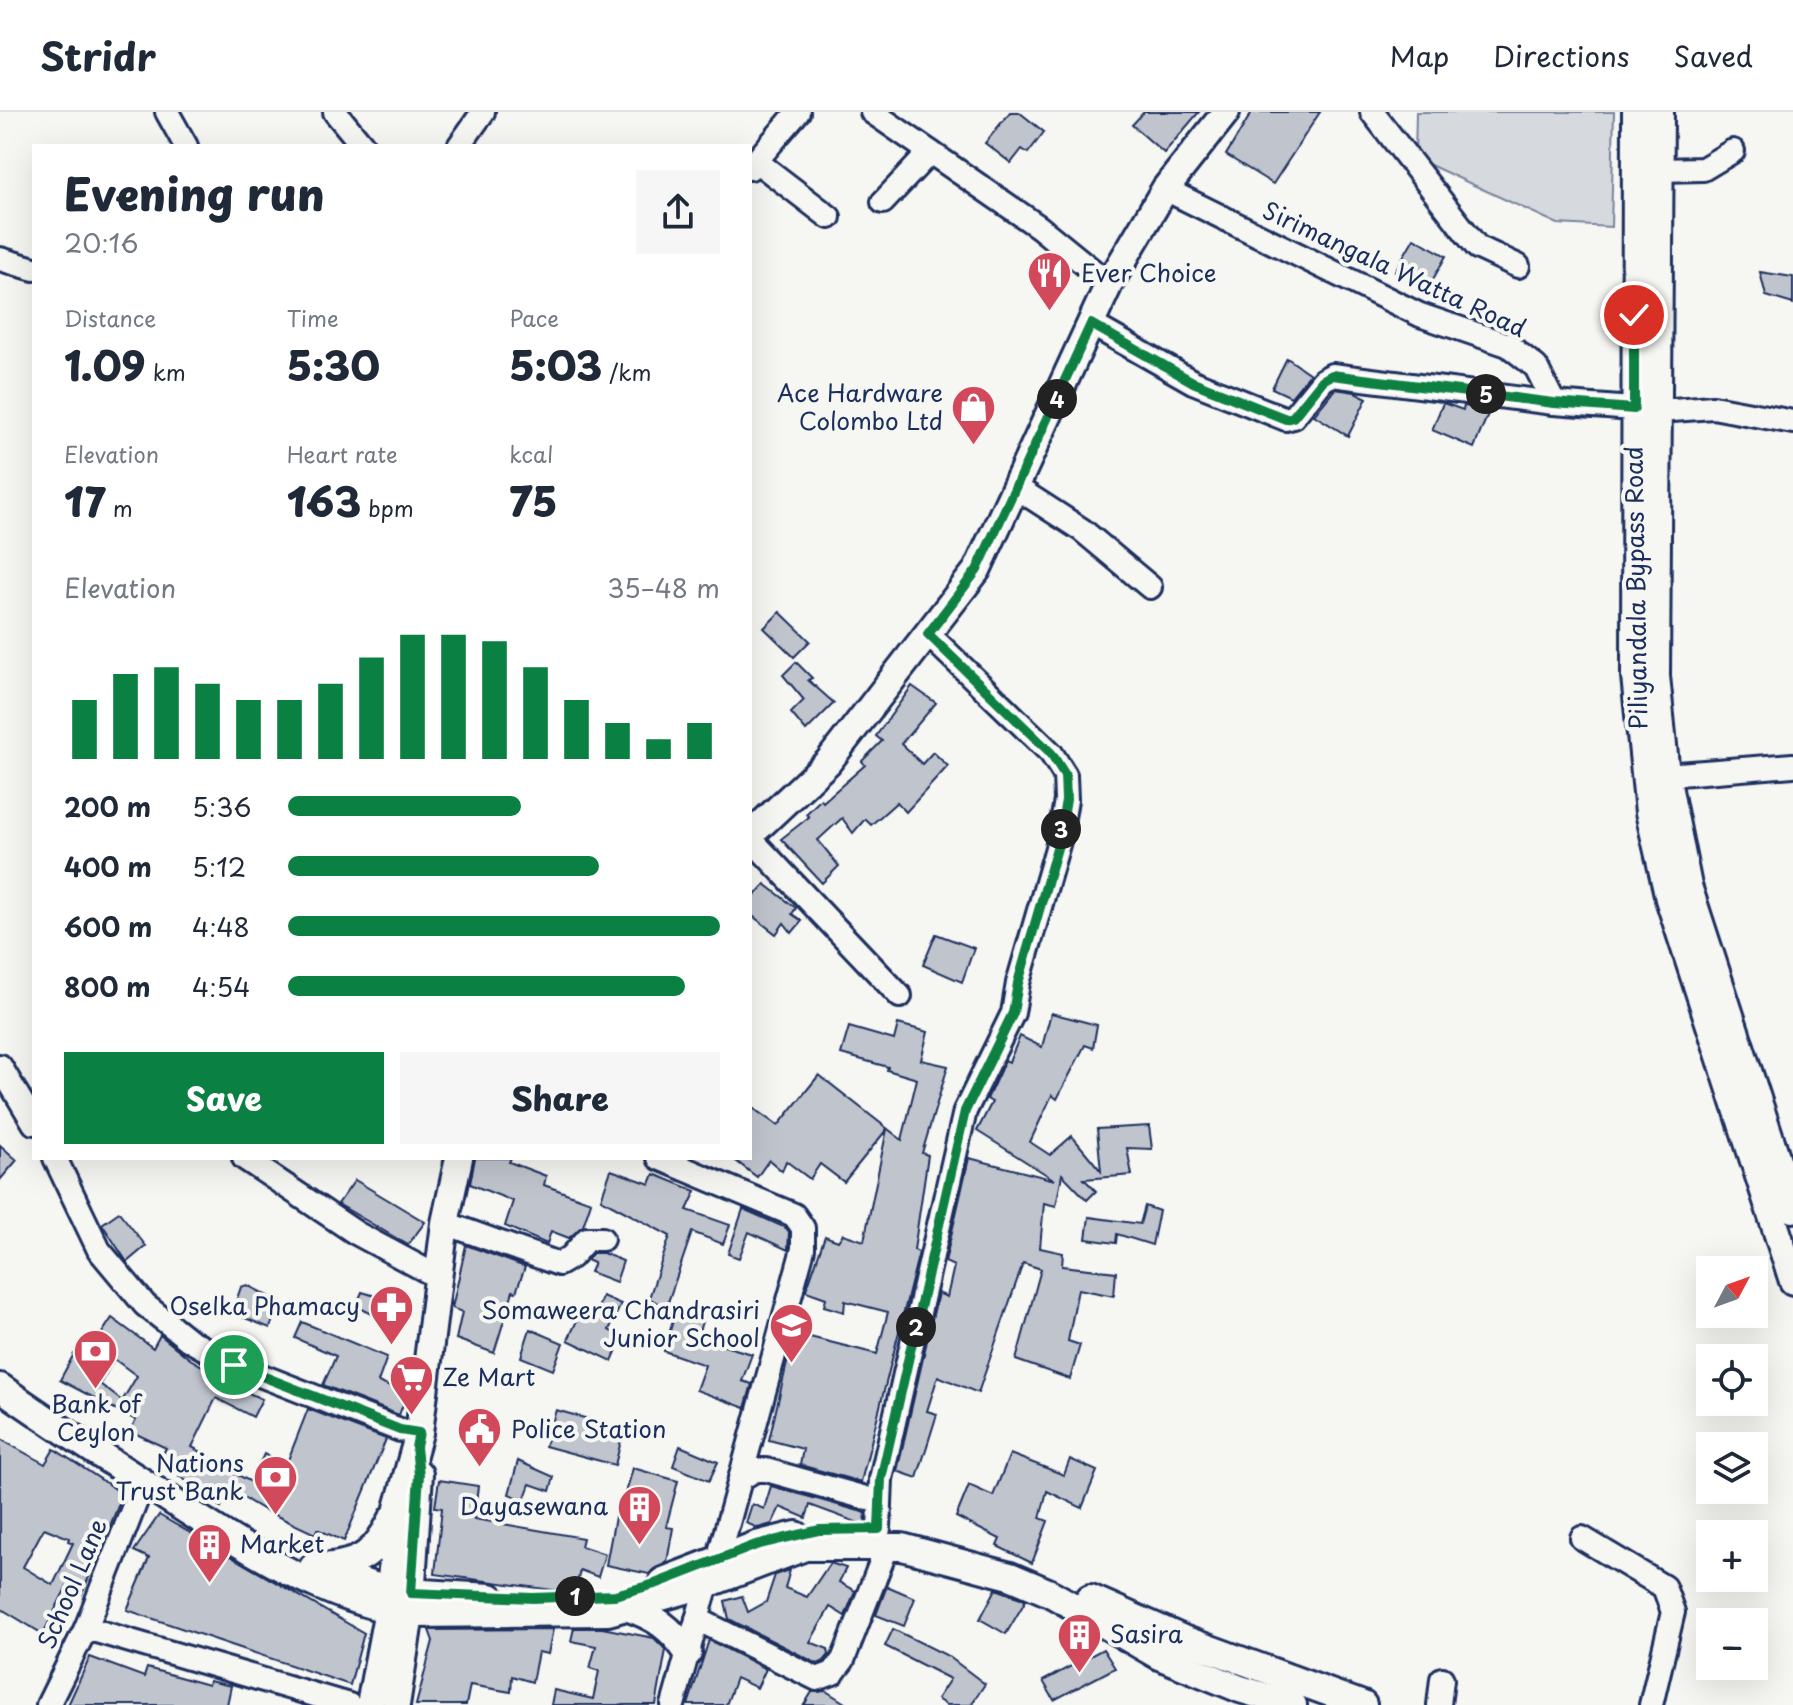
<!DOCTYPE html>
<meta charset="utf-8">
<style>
:root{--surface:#fff;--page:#f6f6f7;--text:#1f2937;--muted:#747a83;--line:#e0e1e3;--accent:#0b8043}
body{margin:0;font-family:"Playpen Sans",sans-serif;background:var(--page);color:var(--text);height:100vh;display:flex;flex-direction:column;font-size:30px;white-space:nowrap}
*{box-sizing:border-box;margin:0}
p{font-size:26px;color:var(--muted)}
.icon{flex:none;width:44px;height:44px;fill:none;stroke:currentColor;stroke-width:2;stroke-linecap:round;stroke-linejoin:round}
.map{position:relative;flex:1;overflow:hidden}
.panel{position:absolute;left:32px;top:32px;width:720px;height:1016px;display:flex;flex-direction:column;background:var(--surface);border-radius:0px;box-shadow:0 8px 32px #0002}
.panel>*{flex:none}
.needle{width:52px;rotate:49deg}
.controls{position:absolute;left:1696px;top:1144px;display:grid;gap:16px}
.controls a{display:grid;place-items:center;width:72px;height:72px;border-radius:0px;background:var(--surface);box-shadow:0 8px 32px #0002;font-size:40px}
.pin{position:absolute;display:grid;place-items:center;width:68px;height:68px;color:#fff;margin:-34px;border:4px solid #fff;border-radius:50%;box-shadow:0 2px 8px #0007}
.km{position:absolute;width:40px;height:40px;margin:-20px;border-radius:50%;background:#222;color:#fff;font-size:22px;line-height:40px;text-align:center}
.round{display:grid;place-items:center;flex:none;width:84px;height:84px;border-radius:0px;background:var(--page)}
.overview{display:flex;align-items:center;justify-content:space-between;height:136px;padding:0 32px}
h1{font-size:44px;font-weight:800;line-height:60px}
.metrics{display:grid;grid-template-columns:repeat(3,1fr);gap:12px;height:136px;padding:8px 32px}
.metrics div{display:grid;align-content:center}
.metrics b{font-size:40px;font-weight:800}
.metrics small{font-size:22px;font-weight:400}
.metrics p{font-size:22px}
.chart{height:224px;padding:16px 32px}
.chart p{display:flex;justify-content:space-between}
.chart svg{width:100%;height:144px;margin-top:8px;stroke:var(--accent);stroke-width:6}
.action{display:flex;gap:16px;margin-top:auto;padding:16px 32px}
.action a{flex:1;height:92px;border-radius:0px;background:var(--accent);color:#fff;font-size:32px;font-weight:800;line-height:92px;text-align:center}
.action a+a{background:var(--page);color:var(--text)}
ul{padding:0 32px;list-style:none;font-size:26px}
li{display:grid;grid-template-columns:128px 96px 1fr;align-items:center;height:60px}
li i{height:20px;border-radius:10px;background:var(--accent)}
header{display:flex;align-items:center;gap:48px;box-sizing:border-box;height:112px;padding:0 40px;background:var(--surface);border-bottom:2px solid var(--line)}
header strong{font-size:38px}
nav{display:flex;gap:44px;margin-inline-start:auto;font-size:28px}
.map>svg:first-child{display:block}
.green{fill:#d6d9dd;stroke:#78849e;stroke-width:2}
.building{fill:#c0c4cd;stroke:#1b2f5e;stroke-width:2;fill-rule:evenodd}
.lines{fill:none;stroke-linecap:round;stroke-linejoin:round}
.minor-casing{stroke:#1b2f5e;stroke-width:28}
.major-casing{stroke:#1b2f5e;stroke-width:32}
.minor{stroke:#f6f6f2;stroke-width:22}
.major{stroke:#f6f6f2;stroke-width:26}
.route-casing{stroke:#fff;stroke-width:16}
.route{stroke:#0b8043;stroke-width:10}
.labels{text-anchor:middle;stroke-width:8;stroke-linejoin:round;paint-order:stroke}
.street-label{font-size:24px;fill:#1b2f5e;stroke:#f6f6f2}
.poi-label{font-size:24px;fill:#1b2f5e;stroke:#f6f6f2;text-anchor:start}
</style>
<header>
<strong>Stridr</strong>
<nav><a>Map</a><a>Directions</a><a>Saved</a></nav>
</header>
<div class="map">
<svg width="1793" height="1593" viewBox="0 0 1793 1593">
<rect width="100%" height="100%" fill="#f6f6f2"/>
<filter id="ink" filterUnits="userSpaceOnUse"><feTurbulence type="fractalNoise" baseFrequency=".0125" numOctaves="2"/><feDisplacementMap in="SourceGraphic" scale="16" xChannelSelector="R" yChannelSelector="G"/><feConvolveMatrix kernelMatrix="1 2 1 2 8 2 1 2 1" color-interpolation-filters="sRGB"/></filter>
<g filter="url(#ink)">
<path class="green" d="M1416 0H1614L1611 115 1558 112 1415 46Z"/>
<g class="building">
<path d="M1010 0H1019L1044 20 1028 41 1022 37 1011 51 985 31Z"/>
<path d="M1144 0H1199L1164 41 1132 13Z"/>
<path d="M1252 0H1320L1273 72 1226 43Z"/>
<path d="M1414 126 1446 144 1427 178 1395 159Z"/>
<path d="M1760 160 1793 165V192L1766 184Z"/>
<path d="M1287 246 1310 262 1291 285 1272 276Z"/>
<path d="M1335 277 1355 280 1367 286 1348 324 1314 303Z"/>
<path d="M1443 291 1463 298 1464 294 1490 297 1474 336 1432 318Z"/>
<path d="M780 500 810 529 794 545 764 516Z"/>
<path d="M796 550 812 566 808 568 834 591 806 619 791 601 804 588 783 563Z"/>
<path d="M912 574 936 591 901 632 922 652 933 640 948 654 906 700 897 690 871 713 865 707 853 721 842 706 818 728 839 754 822 771 781 727 809 705 806 702 821 687 823 690 865 653 862 649 882 629 876 624Z"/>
<path d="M765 772 796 796 792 802 802 809 792 821 784 811 776 822 750 802V788Z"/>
<path d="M936 822 974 836 962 870 923 853Z"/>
<path d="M1051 901 1097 913 1093 936 1085 933 1057 987 1052 983 1030 1030 1050 1043 1072 1024 1101 1059 1097 1017 1149 1014 1152 1037 1127 1036 1132 1063 1084 1067 1096 1079 1087 1088 1062 1062 1056 1094 1044 1091 1040 1136 1063 1141 1062 1154 1116 1160 1114 1184 1078 1177 1068 1229 1080 1233 1070 1267 1016 1248 1041 1157 1023 1151 978 1281 938 1264 927 1299 937 1302 917 1366 897 1359 938 1181 947 1185 954 1154 945 1150 969 1046 1055 1068 977 1019 992 990 987 987 1005 948 1009 950 1020 924 1042 935Z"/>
<path d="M898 912 928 920 921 948 948 954 922 1041 928 1043 914 1138 919 1140 861 1370 800 1353 803 1337 769 1328 794 1221 877 1242 888 1200 845 1189 844 1200 824 1194 826 1186 806 1179 825 1124 838 1129 843 1122 864 1129 887 1017 844 1070 820 1052 810 1067 786 1049 782 1059 769 1048 757 1065 732 1046H750V994L778 1014 819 963 902 1028 917 967 887 958 888 955 841 942 849 915 894 928Z"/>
<path d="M0 1033 17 1048 0 1068Z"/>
<path d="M475 1046H511L509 1050 546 1064 544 1073 591 1090 583 1114 569 1126 551 1119 547 1132 505 1114 513 1089 470 1072Z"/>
<path d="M611 1058 650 1072 654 1062 696 1079 687 1098 730 1113 723 1132 692 1120 666 1196 649 1186 670 1124 601 1087Z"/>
<path d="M355 1068 425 1110 408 1133 338 1092Z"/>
<path d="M1145 1094 1159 1099 1152 1133 1117 1122 1116 1131 1086 1127 1089 1105 1140 1112Z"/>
<path d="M743 1097 786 1116 789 1120 788 1138 749 1120 739 1146 728 1142Z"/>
<path d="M119 1100 146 1134 127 1150 102 1112Z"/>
<path d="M466 1133 525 1155 516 1180 513 1179 494 1241 456 1227 462 1200 452 1196Z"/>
<path d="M593 1141H603L623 1149 616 1170 590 1160 594 1151 587 1148Z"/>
<path d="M247 1173 280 1190 270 1216 232 1201 241 1175Z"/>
<path d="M362 1180 399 1191 390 1211 356 1194Z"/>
<path d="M602 1184 621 1192 609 1218 622 1226 612 1249 568 1228 579 1204 595 1206Z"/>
<path d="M677 1195 704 1203 697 1226 752 1242 742 1269 752 1272 745 1296 696 1278 705 1253 664 1239Z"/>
<path d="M112 1206 153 1236 160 1223 190 1247 223 1266 222 1269 262 1287 253 1305 216 1286 192 1335 215 1347 213 1350 251 1370 264 1342 286 1353 308 1297 386 1327 344 1429 317 1417 315 1422 264 1398 230 1378 221 1395 201 1383 203 1380 179 1364 182 1358 161 1345 166 1336 130 1319 136 1308 60 1268 74 1242 84 1248ZM114 1247 137 1264 122 1289 100 1272Z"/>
<path d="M302 1210 387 1245 378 1270 407 1282 399 1303 323 1273 336 1244 295 1226Z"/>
<path d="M530 1217 563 1231 553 1258 521 1245Z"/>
<path d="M556 1298 624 1317 615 1353 545 1334Z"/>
<path d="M0 1327 45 1352 54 1337 123 1382 82 1482 67 1474 43 1522 0 1496ZM44 1416 69 1426 68 1429 73 1431 53 1473 23 1455Z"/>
<path d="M680 1334 718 1350 709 1369 673 1354Z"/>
<path d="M1010 1342 1064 1363 1070 1347 1097 1359 1082 1396 1047 1379 1040 1406 1048 1409 1032 1451 997 1434 1000 1427 956 1405 969 1373 993 1384Z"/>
<path d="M518 1349 554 1365 550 1379 530 1372 524 1388 509 1382Z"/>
<path d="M633 1356 678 1369 666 1415 673 1416 667 1450 649 1462 606 1453 615 1405H619Z"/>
<path d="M439 1368 478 1374 474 1407 583 1426 581 1434 605 1442 598 1465 580 1458 575 1481 435 1462 442 1396 435 1395Z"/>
<path d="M771 1374 866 1401 865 1411 864 1413 810 1393 806 1406 780 1395 772 1412 758 1416 746 1411 752 1392 764 1397Z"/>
<path d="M159 1403 364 1521 350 1573 127 1498 149 1446 134 1439Z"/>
<path d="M830 1451 846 1456 839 1470 855 1479 845 1504 830 1495 810 1530 828 1537 829 1543 824 1549 818 1552 729 1507 725 1489 742 1484 748 1500 766 1490 775 1463 790 1458 785 1476 807 1485Z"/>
<path d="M887 1474 915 1486 904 1514 876 1503Z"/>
<path d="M996 1477 1026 1488 1006 1522 980 1507Z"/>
<path d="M574 1516H602L654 1526 666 1538 656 1593H551L554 1578 593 1587 599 1559 590 1556 596 1534 571 1529Z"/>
<path d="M553 1517 548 1542 538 1540 532 1570 512 1564 511 1580 470 1573 466 1593H416L433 1529 429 1518Z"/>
<path d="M893 1517 948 1544 985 1572 971 1593H946L937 1587 950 1567 885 1534Z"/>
<path d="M709 1528 766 1557 757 1576 736 1566 726 1593H688Z"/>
<path d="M1103 1537 1115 1556 1054 1588 1043 1569Z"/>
<path d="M90 1545 144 1565 147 1556 208 1573 209 1569 231 1574 227 1593H68Z"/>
<path d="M826 1579 848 1593H804L812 1580Z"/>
</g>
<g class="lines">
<defs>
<g id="minor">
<path d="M167 0 186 34"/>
<path d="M335 0 363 34"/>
<path d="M872 0 1039 115 1109 172"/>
<path d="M1372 0 1477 135 1518 154"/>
<path d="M459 34 483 0"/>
<path d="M756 49 829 105"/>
<path d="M750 56 798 0"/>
<path d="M1659 58 1703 57 1733 39"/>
<path d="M1165 77 1420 203 1508 233 1536 255 1554 291 1659 299 1713 295 1793 310"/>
<path d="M883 90 930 40"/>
<path d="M0 147 34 157"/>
<path d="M1091 212 1193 270 1286 307 1293 305 1323 268 1332 263 1554 291"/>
<path d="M1017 376 1082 418 1150 475"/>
<path d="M1666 663 1793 653"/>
<path d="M750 726 900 884"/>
<path d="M0 954 34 1011"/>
<path d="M55 1046 99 1138 145 1193 189 1228 234 1253 400 1318 419 1321"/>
<path d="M244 1046 356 1121 438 1165"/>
<path d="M659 1046 794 1103 803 1116V1137L718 1448 707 1472 673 1593"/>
<path d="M445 1111 559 1152 571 1145 587 1127H602"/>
<path d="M740 1367 755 1358H766L880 1390"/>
<path d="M879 1417 881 1367 965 999 1013 901 1018 871 1059 729 1066 688 1065 663 1051 641 928 522"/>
<path d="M1582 1426 1664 1475 1673 1500 1651 1593"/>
<path d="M697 1507 817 1567 833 1561 843 1548 887 1435"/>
<path d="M86 1516 349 1593"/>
<path d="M48 1593 86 1516 143 1371"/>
<path d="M1439 1593 1442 1567"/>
</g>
<g id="major">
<path d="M1636 0 1635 564 1649 700 1669 787 1793 1169"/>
<path d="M1660 0 1656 564 1666 663 1688 774 1793 1097"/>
<path d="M750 723 828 650 977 458 1109 172 1165 77 1226 0"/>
<path d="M0 1275C53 1313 108 1348 163 1383 240 1433 318 1486 410 1502L608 1500 707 1472 805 1435H902L1010 1464 1050 1481 1159 1544 1240 1577 1293 1593"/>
<path d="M313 1455 390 1479 490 1485"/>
<path d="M322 1455C362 1452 375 1441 393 1406"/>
<path d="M663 1469 756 1433 796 1423"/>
<path d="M1090 1486 1183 1527 1363 1593"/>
<path d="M626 1495C656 1505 671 1516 688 1541"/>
<path d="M370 1593 388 1498 398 1396 419 1321 445 1111 459 1046"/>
<path d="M396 1593 410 1502 419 1362"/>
</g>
</defs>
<use href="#minor" class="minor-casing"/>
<use href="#major" class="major-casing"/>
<use href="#minor" class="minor"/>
<use href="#major" class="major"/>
</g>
</g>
<g class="lines" filter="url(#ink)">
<defs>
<path id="route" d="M234 1253 400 1318 419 1321 416 1335 419 1363 411 1481 533 1486 615 1483 655 1472 756 1433 819 1418 879 1417 881 1367 965 999 1013 901 1018 871 1059 729 1066 688 1065 663 1051 641 928 522 977 458 1091 212 1193 270 1286 307 1293 305 1323 268 1332 263 1554 291 1634 297V203"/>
</defs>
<use href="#route" class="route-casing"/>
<use href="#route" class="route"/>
</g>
<defs>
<symbol id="restaurant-pin" viewBox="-11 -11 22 30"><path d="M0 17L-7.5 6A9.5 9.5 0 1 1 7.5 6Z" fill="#d1495b" stroke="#f6f6f2"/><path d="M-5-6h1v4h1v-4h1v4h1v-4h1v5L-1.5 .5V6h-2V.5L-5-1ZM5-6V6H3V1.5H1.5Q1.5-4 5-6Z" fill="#fff"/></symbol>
<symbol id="shop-pin" viewBox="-11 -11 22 30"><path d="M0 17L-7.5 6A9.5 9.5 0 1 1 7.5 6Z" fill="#d1495b" stroke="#f6f6f2"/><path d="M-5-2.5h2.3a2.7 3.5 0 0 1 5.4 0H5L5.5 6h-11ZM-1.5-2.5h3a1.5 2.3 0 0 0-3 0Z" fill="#fff"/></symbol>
<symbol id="pharmacy-pin" viewBox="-11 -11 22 30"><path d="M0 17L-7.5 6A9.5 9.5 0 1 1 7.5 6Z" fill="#d1495b" stroke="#f6f6f2"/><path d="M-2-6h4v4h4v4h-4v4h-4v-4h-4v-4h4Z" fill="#fff"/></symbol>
<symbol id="school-pin" viewBox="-11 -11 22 30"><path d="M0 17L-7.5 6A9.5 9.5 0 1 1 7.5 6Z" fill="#d1495b" stroke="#f6f6f2"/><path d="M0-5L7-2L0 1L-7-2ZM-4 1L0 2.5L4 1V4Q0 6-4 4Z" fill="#fff"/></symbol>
<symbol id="bank-pin" viewBox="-11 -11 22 30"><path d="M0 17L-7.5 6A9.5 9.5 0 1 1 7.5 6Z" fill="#d1495b" stroke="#f6f6f2"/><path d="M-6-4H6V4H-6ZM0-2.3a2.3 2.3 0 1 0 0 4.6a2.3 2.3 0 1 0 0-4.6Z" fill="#fff"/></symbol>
<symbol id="supermarket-pin" viewBox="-11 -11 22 30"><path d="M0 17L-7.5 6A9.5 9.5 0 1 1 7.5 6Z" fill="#d1495b" stroke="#f6f6f2"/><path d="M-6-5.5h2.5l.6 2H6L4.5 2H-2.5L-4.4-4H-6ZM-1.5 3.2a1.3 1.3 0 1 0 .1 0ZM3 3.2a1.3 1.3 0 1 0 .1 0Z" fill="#fff"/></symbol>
<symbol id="civic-pin" viewBox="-11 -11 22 30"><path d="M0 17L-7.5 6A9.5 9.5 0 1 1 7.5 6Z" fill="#d1495b" stroke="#f6f6f2"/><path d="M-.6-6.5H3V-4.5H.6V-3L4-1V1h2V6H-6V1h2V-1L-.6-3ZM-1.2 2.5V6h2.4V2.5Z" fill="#fff"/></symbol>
<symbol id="building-pin" viewBox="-11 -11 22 30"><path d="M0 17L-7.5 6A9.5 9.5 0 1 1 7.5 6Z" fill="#d1495b" stroke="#f6f6f2"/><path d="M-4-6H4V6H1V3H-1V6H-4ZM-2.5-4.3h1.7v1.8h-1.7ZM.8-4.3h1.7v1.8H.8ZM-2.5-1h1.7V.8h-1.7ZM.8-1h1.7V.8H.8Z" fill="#fff"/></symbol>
</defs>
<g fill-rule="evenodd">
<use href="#restaurant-pin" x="1024" y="136" width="51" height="69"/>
<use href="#shop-pin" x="948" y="270" width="51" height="69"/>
<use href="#pharmacy-pin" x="366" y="1170" width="51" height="69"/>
<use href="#school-pin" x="766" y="1188" width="51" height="69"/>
<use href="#bank-pin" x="70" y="1214" width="51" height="69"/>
<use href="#supermarket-pin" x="386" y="1240" width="51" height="69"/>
<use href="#civic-pin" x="454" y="1292" width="51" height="69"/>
<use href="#bank-pin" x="250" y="1340" width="51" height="69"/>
<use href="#building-pin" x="614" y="1370" width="51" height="69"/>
<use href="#building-pin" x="184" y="1408" width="51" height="69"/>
<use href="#building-pin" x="1054" y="1498" width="51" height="69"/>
</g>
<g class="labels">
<g class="street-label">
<text transform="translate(1394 158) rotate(25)" y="8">Sirimangala Watta Road</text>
<text transform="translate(1637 476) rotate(-91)" y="8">Piliyandala Bypass Road</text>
<text transform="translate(73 1472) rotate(-67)" y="8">School Lane</text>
</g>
<g class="poi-label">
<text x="1081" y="170">Ever Choice</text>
<text x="943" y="290" text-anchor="end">Ace Hardware<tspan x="943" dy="28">Colombo Ltd</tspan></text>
<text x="360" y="1203" text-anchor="end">Oselka Phamacy</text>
<text x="760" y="1207" text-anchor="end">Somaweera Chandrasiri<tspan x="760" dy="28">Junior School</tspan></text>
<text x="442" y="1274">Ze Mart</text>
<text x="96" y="1301" text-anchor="middle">Bank of<tspan x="96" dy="28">Ceylon</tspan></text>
<text x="511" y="1326">Police Station</text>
<text x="244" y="1360" text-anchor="end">Nations<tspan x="244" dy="28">Trust Bank</tspan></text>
<text x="608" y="1403" text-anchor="end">Dayasewana</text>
<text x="240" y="1441">Market</text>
<text x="1110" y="1531">Sasira</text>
</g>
</g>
</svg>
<div class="controls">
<a><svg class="needle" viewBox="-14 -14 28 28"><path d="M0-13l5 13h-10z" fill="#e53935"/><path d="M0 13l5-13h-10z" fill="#747a83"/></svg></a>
<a><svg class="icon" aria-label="locate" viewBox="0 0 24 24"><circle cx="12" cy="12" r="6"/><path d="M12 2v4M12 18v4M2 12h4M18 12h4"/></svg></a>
<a><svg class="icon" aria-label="layers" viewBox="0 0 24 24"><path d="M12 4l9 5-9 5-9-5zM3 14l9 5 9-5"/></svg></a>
<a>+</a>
<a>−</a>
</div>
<div class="pin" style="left:234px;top:1253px;background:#1e9e55"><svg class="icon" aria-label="arrive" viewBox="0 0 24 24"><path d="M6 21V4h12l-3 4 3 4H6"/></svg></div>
<div class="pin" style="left:1634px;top:203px;background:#d93025"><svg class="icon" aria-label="check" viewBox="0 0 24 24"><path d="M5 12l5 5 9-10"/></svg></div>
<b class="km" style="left:575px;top:1484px">1</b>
<b class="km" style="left:916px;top:1215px">2</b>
<b class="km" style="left:1061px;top:717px">3</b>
<b class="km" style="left:1057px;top:287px">4</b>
<b class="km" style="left:1486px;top:282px">5</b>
<section class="panel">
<div class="overview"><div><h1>Evening run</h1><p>20:16</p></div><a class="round"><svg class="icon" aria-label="share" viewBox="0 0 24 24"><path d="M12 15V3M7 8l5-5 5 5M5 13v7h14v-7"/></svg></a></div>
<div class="metrics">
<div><p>Distance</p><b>1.09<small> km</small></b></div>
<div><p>Time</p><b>5:30</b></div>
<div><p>Pace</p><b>5:03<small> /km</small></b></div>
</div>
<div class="metrics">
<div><p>Elevation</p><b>17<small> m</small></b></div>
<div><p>Heart rate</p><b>163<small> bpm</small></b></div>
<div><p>kcal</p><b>75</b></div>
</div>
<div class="chart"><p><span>Elevation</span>35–48 m</p>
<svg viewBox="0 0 160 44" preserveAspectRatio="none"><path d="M5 44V26M15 44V18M25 44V16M35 44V21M45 44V26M55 44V26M65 44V21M75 44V13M85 44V6M95 44V6M105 44V8M115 44V16M125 44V26M135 44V33M145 44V38M155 44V33"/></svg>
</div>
<ul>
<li><b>200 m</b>5:36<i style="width:54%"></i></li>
<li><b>400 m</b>5:12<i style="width:72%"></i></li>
<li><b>600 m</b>4:48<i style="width:100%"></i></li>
<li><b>800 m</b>4:54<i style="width:92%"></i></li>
</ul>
<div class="action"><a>Save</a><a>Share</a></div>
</section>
</div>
